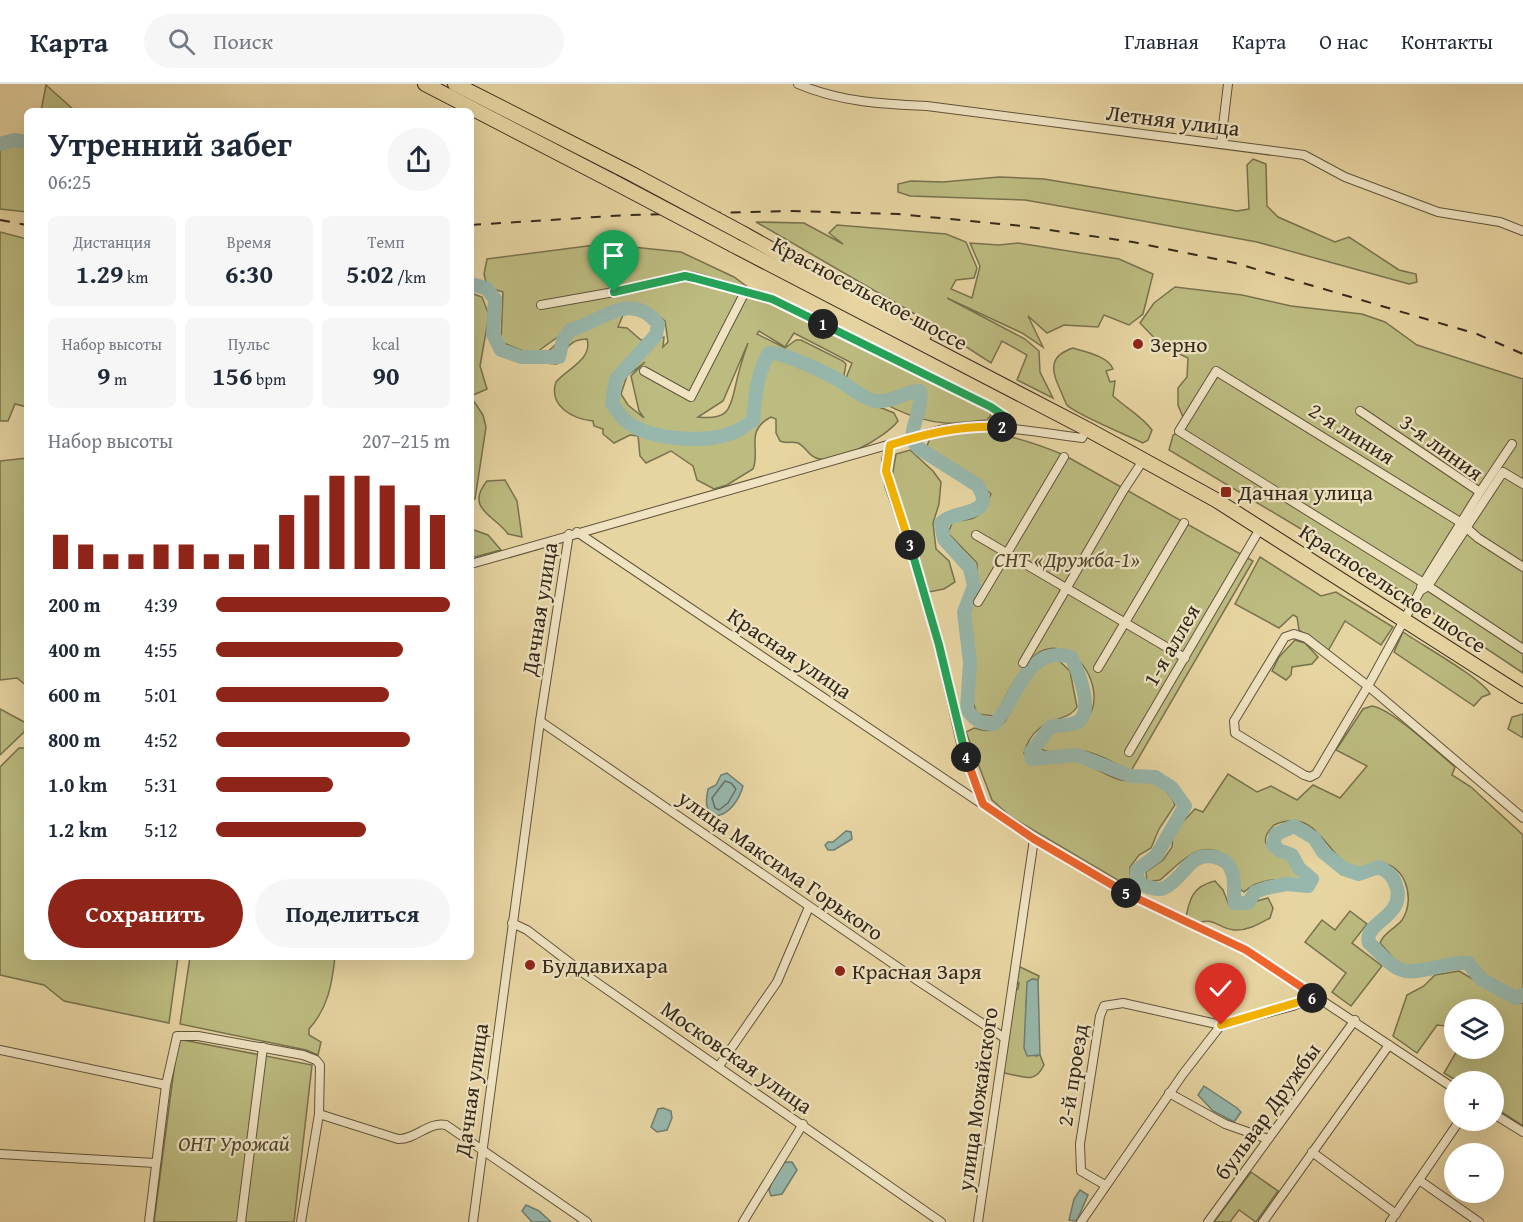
<!DOCTYPE html>
<html lang="ru">
<meta charset="utf-8">
<style>
:root{--surface:#fff;--page:#f6f6f7;--text:#1f2937;--muted:#747a83;--line:#e0e1e3;--accent:#8f2418}
body{margin:0;font-family:"Gentium Book Plus",serif;background:var(--page);color:var(--text);height:100vh;display:flex;flex-direction:column;font-size:22px;white-space:nowrap}
*{box-sizing:border-box;margin:0}
p{font-size:20px;color:var(--muted)}
.icon{flex:none;width:33px;height:33px;fill:none;stroke:currentColor;stroke-width:2;stroke-linecap:round;stroke-linejoin:round}
.map{position:relative;flex:1;overflow:hidden}
.sheet{position:absolute;left:24px;top:24px;width:450px;height:852px;display:flex;flex-direction:column;background:var(--surface);border-radius:9px;box-shadow:0 6px 24px #0002}
.sheet>*{flex:none}
.controls{position:absolute;left:1444px;top:915px;display:grid;gap:12px}
.controls a{display:grid;place-items:center;width:60px;height:60px;border-radius:50%;background:var(--surface);box-shadow:0 6px 24px #0002;font-size:30px}
.pin{position:absolute;display:grid;place-items:center;width:51px;height:51px;color:#fff;margin:-62px -26px;border-radius:50% 50% 50% 0;rotate:-45deg;box-shadow:0 0 6px #0007}
.pin .icon{rotate:45deg}
.km{position:absolute;width:30px;height:30px;margin:-15px;border-radius:50%;background:#222;color:#fff;font-size:16px;line-height:30px;text-align:center}
.round{display:grid;place-items:center;flex:none;width:63px;height:63px;border-radius:32px;background:var(--page)}
.overview{display:flex;align-items:center;justify-content:space-between;height:102px;padding:0 24px}
h1{font-size:33px;font-weight:800;line-height:45px}
.stats{display:grid;grid-template-columns:repeat(3,1fr);gap:9px;height:102px;padding:6px 24px}
.stats div{display:grid;align-content:center;border-radius:9px;background:var(--page);text-align:center}
.stats b{font-size:26px;font-weight:800}
.stats small{font-size:16px;font-weight:400}
.stats p{font-size:16px}
.chart{height:168px;padding:12px 24px}
.chart p{display:flex;justify-content:space-between}
.chart svg{width:100%;height:108px;margin-top:6px;stroke:var(--accent);stroke-width:6}
.cta{display:flex;gap:12px;margin-top:auto;padding:12px 24px}
.cta a{flex:1;height:69px;border-radius:36px;background:var(--accent);color:#fff;font-size:24px;font-weight:800;line-height:69px;text-align:center}
.cta a+a{background:var(--page);color:var(--text)}
ul{padding:0 24px;list-style:none;font-size:20px}
li{display:grid;grid-template-columns:96px 72px 1fr;align-items:center;height:45px}
li i{height:15px;border-radius:8px;background:var(--accent)}
header{display:flex;align-items:center;gap:36px;box-sizing:border-box;height:84px;padding:0 30px;background:var(--surface);border-bottom:2px solid var(--line)}
header strong{font-size:28px}
nav{display:flex;gap:33px;margin-inline-start:auto;font-size:21px}
.search{width:420px;height:54px;background:var(--page);display:flex;align-items:center;gap:15px;box-sizing:border-box;padding:0 21px;border-radius:33px;color:var(--muted);font-size:22px}
.map>svg:first-child{display:block}
.green{fill:#bcbb80;stroke:#78724e;stroke-width:1.5;fill-rule:evenodd}
.water{fill:#97b7ac;stroke:#6f7e72;stroke-width:1.5}
.lines{fill:none;stroke-linecap:round;stroke-linejoin:round}
.shore{stroke:#667064;stroke-width:1.5}
.river{stroke:#97b7ac;stroke-width:14}
.street-casing{stroke:#60543c;stroke-width:10}
.highway-casing{stroke:#34291b;stroke-width:16}
.street{stroke:#efe3c2;stroke-width:8}
.highway{stroke:#e6d4a1;stroke-width:14}
.rail{stroke:#34291b;stroke-width:2;stroke-dasharray:10 10;stroke-linecap:butt}
.highway-bridge-casing{stroke:#34291b;stroke-width:16;stroke-linecap:butt}
.highway-bridge{stroke:#e6d4a1;stroke-width:14}
.split-1-casing{stroke:#fff;stroke-width:12}
.split-2-casing{stroke:#fff;stroke-width:12}
.split-3-casing{stroke:#fff;stroke-width:12}
.split-4-casing{stroke:#fff;stroke-width:12}
.split-5-casing{stroke:#fff;stroke-width:12}
.split-6-casing{stroke:#fff;stroke-width:12}
.split-7-casing{stroke:#fff;stroke-width:12}
.split-1{stroke:#22a559;stroke-width:8}
.split-2{stroke:#22a559;stroke-width:8}
.split-3{stroke:#f5b400;stroke-width:8}
.split-4{stroke:#22a559;stroke-width:8}
.split-5{stroke:#f0652b;stroke-width:8}
.split-6{stroke:#f0652b;stroke-width:8}
.split-7{stroke:#f5b400;stroke-width:8}
.poi-dot{fill:#8f2418;stroke:#efe3c2;stroke-width:2}
.labels{text-anchor:middle;stroke-width:4.5;stroke-linejoin:round;paint-order:stroke}
.street-label{font-size:22px;fill:#34291b;stroke:#efe3c2}
.poi-label{font-size:22px;fill:#34291b;stroke:#efe3c2;text-anchor:start}
.park-label{font-size:22px;font-style:italic;fill:#4f462f;stroke:#efe3c2}
</style>
<header>
<strong>Карта</strong>
<div class="search"><svg class="icon" aria-label="search" viewBox="0 0 24 24"><circle cx="10" cy="10" r="6"/><path d="M15 15l6 6"/></svg>Поиск</div>
<nav><a>Главная</a><a>Карта</a><a>О нас</a><a>Контакты</a></nav>
</header>
<div class="map">
<svg width="1523" height="1138" viewBox="0 0 1523 1138">
<rect width="100%" height="100%" fill="#e6d4a1"/>
<filter id="stains"><feTurbulence type="fractalNoise" baseFrequency=".00333" numOctaves="4"/><feColorMatrix values="0 0 0 0 .2 0 0 0 0 .09 0 0 0 0 .02 0 0 0 .5 -.17"/></filter>
<radialGradient id="worn" r=".72"><stop offset=".6" stop-color="#630" stop-opacity="0"/><stop offset="1" stop-color="#630" stop-opacity=".3"/></radialGradient>
<g class="green">
<path d="M46 1 75 27H41Z"/>
<path d="M9 61 27 63V128L0 125V66Z"/>
<path d="M1253 75 1266 80 1267 122 1278 133 1335 158 1349 153 1399 186 1416 190 1417 198 1409 200 1257 158 1094 128 1025 116 910 112 898 108V100L911 97 943 98 999 93 1044 95 1237 127 1249 125 1247 81Z"/>
<path d="M756 138 804 139 843 160 829 149 837 141 946 150 966 158 977 184 974 194 956 196 951 205 972 214 980 182 970 159 999 161 1018 159 1119 175 1153 190 1143 230 1129 241 1104 231 1098 243 1064 241 1047 249 1028 232 1043 263 1022 249 947 214 1025 255 1039 267 1040 288 1053 314 1017 296 1027 271 1002 257 991 279 920 233Z"/>
<path d="M0 148 27 155V323L15 320 8 337H0Z"/>
<path d="M603 160 681 168 734 193 768 218 987 321 991 331 987 336C974 337 958 340 945 339 908 336 874 316 846 294L852 279 794 249 785 263 759 247 757 250 785 264 796 256H801L843 277 846 280C845 287 842 298 844 304 850 316 882 323 894 329L898 337C886 353 835 382 816 374 808 371 806 363 798 359 791 357 786 360 780 357L776 349V335L771 333C744 347 761 366 753 385L727 401 714 405 697 396 693 382 671 367 646 379 640 372 638 352 630 351 614 359 603 350V345L594 342 593 337C573 335 548 322 556 298 567 285 593 275 587 255 570 255 565 265 557 280L545 279V270L570 248 621 227 623 231 618 243 627 244 641 256 664 253 663 263 668 258 665 237C659 232 652 226 646 224 605 215 564 248 533 271L501 258 503 208 487 203 484 190 487 175ZM748 259C743 273 738 289 735 304 730 328 726 336 698 333L723 317ZM645 278 631 292 639 327 644 334 628 321 621 310 627 292Z"/>
<path d="M1175 203 1242 211 1291 222 1362 230 1385 238 1417 261 1523 295V589L1361 481 1169 366 1173 351 1179 349 1187 328 1183 333 1178 321V304L1187 293 1188 274 1162 262 1140 239 1154 219Z"/>
<path d="M471 209 482 213 489 231 480 282 487 305 471 312Z"/>
<path d="M1073 264C1085 268 1108 272 1113 285L1106 287 1110 298 1115 297 1113 312C1126 324 1142 332 1152 346L1148 356 1143 359C1129 352 1075 330 1067 321 1064 316 1062 309 1059 303 1050 284 1051 271 1073 264Z"/>
<path d="M471 313 483 331 486 343 475 415 471 414Z"/>
<path d="M965 345C1001 348 1031 357 1064 371L1253 477 1131 687C1114 679 1095 667 1076 666 1059 665 1055 672 1038 664L1056 646 1081 640C1084 636 1090 631 1092 626 1102 598 1074 555 1044 566 1024 573 1005 614 995 632L977 630 972 615 973 580 970 530 977 503V479L948 449 953 437C978 437 981 432 991 410L971 392 927 362 930 354Z"/>
<path d="M910 366 933 387 941 398 939 420 933 439 936 465 949 477 955 498 944 505 929 508 892 393 896 370Z"/>
<path d="M27 374V602L17 594 0 596V377Z"/>
<path d="M505 396 517 417 522 453 508 450C496 432 464 425 487 397Z"/>
<path d="M471 445 488 451 501 466 471 474Z"/>
<path d="M1260 473 1321 512 1336 508 1393 543 1381 561 1345 537 1328 567 1299 546 1297 533 1293 531 1279 544 1235 520Z"/>
<path d="M1403 548C1420 560 1483 595 1490 610L1482 613 1474 622 1394 568Z"/>
<path d="M1295 556 1305 559 1318 573 1312 580 1292 583 1291 591 1286 596 1272 587 1279 573Z"/>
<path d="M1055 573 1070 587 1077 623C1068 640 1035 630 1024 669 1033 691 1058 672 1074 676 1090 679 1105 692 1121 696 1131 698 1144 694 1154 698 1163 702 1172 712 1175 721L1159 745 1151 764 1139 771 1130 783 1131 804 1011 733 992 716 966 648 974 644C1009 656 1011 621 1022 599 1029 585 1042 578 1055 573Z"/>
<path d="M1372 622C1392 625 1437 668 1455 683L1452 691 1471 703 1523 751V912L1491 896 1471 875H1452L1410 884 1397 878 1380 859C1384 848 1395 845 1402 836 1417 814 1404 775 1374 779 1368 780 1362 784 1356 785 1324 773 1320 722 1274 741 1253 763 1275 765 1289 775 1294 779 1297 785 1302 789V796C1281 795 1260 793 1244 808L1240 805 1231 776C1202 749 1180 780 1160 796L1147 798 1146 788 1163 776 1172 763 1173 752 1179 742 1195 725 1203 728 1228 690 1257 708 1271 702 1297 716 1313 701 1340 714 1367 682 1336 666 1363 625Z"/>
<path d="M0 625 26 639 24 648 0 671Z"/>
<path d="M1523 630V654L1508 645 1512 633Z"/>
<path d="M19 664H27V873H178L169 939 64 917 44 901 0 891V683Z"/>
<path d="M1215 797 1223 806 1229 821 1236 823 1268 814 1273 824 1270 834C1259 840 1247 847 1234 846 1216 844 1213 830 1193 842L1185 838C1189 816 1192 802 1215 797Z"/>
<path d="M1350 827 1367 840 1352 859 1382 882 1351 922 1332 908 1346 889 1305 858 1322 836 1335 846Z"/>
<path d="M190 873H335C332 900 328 924 309 945V951L321 958 318 971 306 966 180 940Z"/>
<path d="M1018 882 1039 892 1038 896 1032 895C1020 925 1028 942 1036 972L1040 971 1044 981C1034 1002 1022 991 1003 989L1014 906 1018 905 1019 899 1015 898Z"/>
<path d="M1459 887 1514 919H1523V1042L1494 1023V998L1457 997 1444 989 1458 965 1494 964V926H1455V943L1437 941 1417 969 1393 952 1407 911 1424 902 1435 891Z"/>
<path d="M178 955 312 981 294 1138H154Z"/>
<path d="M1251 1088 1278 1107 1256 1138 1239 1126 1230 1138H1214Z"/>
</g>
<g class="water">
<path d="M727 689 743 702C734 735 699 746 708 705L716 701 721 691Z"/>
<path d="M846 747 851 748 852 755 834 766H828L825 761 828 758H833Z"/>
<path d="M1032 895 1038 896 1040 971 1027 972 1024 964 1027 898Z"/>
<path d="M1204 1002 1237 1024 1241 1028 1234 1038 1213 1027 1198 1011Z"/>
<path d="M663 1024 671 1027 672 1034 667 1046 657 1048 651 1043 658 1025Z"/>
<path d="M785 1078H792L797 1086 782 1110 771 1112 769 1106 774 1092Z"/>
<path d="M1080 1106 1088 1111 1078 1134 1076 1137 1069 1136 1074 1115Z"/>
<path d="M526 1121 539 1127 551 1138H532L522 1127Z"/>
</g>
<g class="lines">
<path class="shore" d="M725 697 731 699 736 705 728 719 719 726 715 724 712 714Z"/>
<g class="river">
<path d="M0 60 14 56 27 58"/>
<path d="M471 200 486 204 495 215 493 250 501 266 521 273H559L563 256 570 246C602 238 630 205 658 240L656 251 616 295 612 320C616 324 619 331 624 335 645 356 702 359 729 350 738 347 746 342 753 336 755 313 757 289 769 269 782 268 825 288 838 296 849 302 863 315 875 317 892 319 905 307 920 307 923 325 912 338 912 356L920 365 977 401C999 433 954 425 941 439L944 455 970 484 974 502 964 528 970 578 967 625C974 636 981 640 994 640 1017 618 1026 559 1071 573 1078 587 1094 625 1079 637 1072 642 1058 641 1050 643L1031 668 1032 675 1077 671 1131 692 1155 693 1172 704 1185 722 1156 772 1137 786V793L1141 800C1148 803 1157 807 1164 804 1186 794 1188 765 1218 774 1226 776 1231 783 1233 791 1235 800 1233 810 1235 819H1248L1255 808 1266 804 1287 800 1308 802 1312 795 1299 784 1292 771 1279 766 1273 760 1276 750 1294 742 1314 754 1323 768 1344 785 1359 790 1379 783C1389 788 1394 793 1397 804 1404 834 1363 838 1369 859 1378 866 1390 883 1402 886 1417 892 1448 877 1468 879L1481 895 1516 914 1523 911"/>
</g>
<defs>
<g id="street">
<path d="M798 0C840 18 882 20 927 22L1304 71 1345 93 1438 128 1500 138 1523 147"/>
<path d="M1221 59 1228 0"/>
<path d="M541 221 614 208 685 192 695 193 772 215 991 323 1004 332 1006 343"/>
<path d="M644 287 691 313 745 208"/>
<path d="M1360 327 1480 408 1421 503"/>
<path d="M890 361 886 376 889 401 908 456 939 561 962 664 983 720"/>
<path d="M1523 400 1503 388 1428 502 1420 507 1368 602 1316 690 1310 693 1304 691 1235 649 1234 637 1285 553 1294 550 1306 554 1368 602 1523 734"/>
<path d="M1480 408 1512 360"/>
<path d="M577 448 1034 755 1124 808 1246 866 1455 1005"/>
<path d="M976 451 1185 574"/>
<path d="M471 480 940 346C988 338 1034 348 1082 354L1087 345"/>
<path d="M1422 498 1179 347 1216 287 1460 438 1478 454 1523 483"/>
<path d="M1428 502 1523 565"/>
<path d="M978 518 1064 373"/>
<path d="M1023 579 1123 407 1144 375"/>
<path d="M1098 584 1184 439"/>
<path d="M540 637 918 897 1003 953"/>
<path d="M1129 668 1261 443"/>
<path d="M512 839 527 846 586 891 941 1138"/>
<path d="M0 966 166 1001"/>
<path d="M719 982 777 898 809 823"/>
<path d="M1169 1009 1225 1040 1268 1055"/>
<path d="M319 1030 398 1055C415 1056 429 1037 446 1041L587 1138"/>
<path d="M1494 1030 1523 1048"/>
<path d="M1312 1068 1396 1130"/>
<path d="M0 1070 155 1079"/>
<path d="M1419 1096 1479 1138"/>
<path d="M1105 1101 1081 1087 1080 1060 1100 932 1104 922 1123 919 1221 941"/>
<path d="M149 1138 166 1001 177 952H198L303 971 316 976 320 981 319 1030 301 1138"/>
<path d="M241 1138 263 963"/>
<path d="M473 1138 540 637 569 450"/>
<path d="M743 1138 803 1040"/>
<path d="M978 1138 1034 755"/>
<path d="M1081 1138 1183 990 1221 941 1293 922 1315 912"/>
<path d="M1208 1138 1355 936"/>
<path d="M1263 1138 1389 961"/>
<path d="M1390 1138 1460 1036"/>
</g>
<g id="highway">
<path d="M425 0 612 97"/>
<path d="M455 0 634 91"/>
<path d="M744 150 924 251"/>
<path d="M733 161 1087 345 1216 416 1523 612"/>
</g>
</defs>
<use href="#street" class="street-casing"/>
<use href="#highway" class="highway-casing"/>
<use href="#street" class="street"/>
<use href="#highway" class="highway"/>
<g class="rail">
<path d="M0 136 27 141"/>
<path d="M471 141 628 131 791 127 898 130 1022 142 1133 158 1235 179 1477 250 1523 270"/>
</g>
<defs>
<g id="highway-bridge">
<path d="M634 91 744 150"/>
<path d="M612 97 733 161"/>
</g>
</defs>
<use href="#highway-bridge" class="highway-bridge-casing"/>
<use href="#highway-bridge" class="highway-bridge"/>
</g>
<g class="lines">
<defs>
<path id="split-1" d="M614 208 685 192 694 194 772 215 823 240"/>
<path id="split-2" d="M823 240 991 323 1004 332 1006 343H1002"/>
<path id="split-3" d="M910 461 886 387 890 361C928 349 962 341 1002 343"/>
<path id="split-4" d="M910 461 939 561 966 673"/>
<path id="split-5" d="M966 673 983 720 1034 755 1126 809"/>
<path id="split-6" d="M1126 809 1246 866 1315 912 1312 914"/>
<path id="split-7" d="M1221 941 1312 914"/>
</defs>
<use href="#split-1" class="split-1-casing"/>
<use href="#split-2" class="split-2-casing"/>
<use href="#split-3" class="split-3-casing"/>
<use href="#split-4" class="split-4-casing"/>
<use href="#split-5" class="split-5-casing"/>
<use href="#split-6" class="split-6-casing"/>
<use href="#split-7" class="split-7-casing"/>
<use href="#split-1" class="split-1"/>
<use href="#split-2" class="split-2"/>
<use href="#split-3" class="split-3"/>
<use href="#split-4" class="split-4"/>
<use href="#split-5" class="split-5"/>
<use href="#split-6" class="split-6"/>
<use href="#split-7" class="split-7"/>
</g>
<g class="poi-dot">
<circle cx="1138" cy="260" r="6"/>
<rect x="1220" y="402" width="12" height="12" rx="3"/>
<circle cx="530" cy="881" r="6"/>
<circle cx="840" cy="887" r="6"/>
</g>
<g class="labels">
<g class="street-label">
<text transform="translate(1173 36) rotate(7)" y="8">Летняя улица</text>
<text transform="translate(870 209) rotate(28)" y="8">Красносельское шоссе</text>
<text transform="translate(1352 349) rotate(32)" y="8">2-я линия</text>
<text transform="translate(1442 363) rotate(36)" y="8">3-я линия</text>
<text transform="translate(1393 504) rotate(33)" y="8">Красносельское шоссе</text>
<text transform="translate(539 525) rotate(-81)" y="8">Дачная улица</text>
<text transform="translate(1171 561) rotate(-60)" y="8">1-я аллея</text>
<text transform="translate(790 569) rotate(34)" y="8">Красная улица</text>
<text transform="translate(781 781) rotate(35)" y="8">улица Максима Горького</text>
<text transform="translate(737 973) rotate(35)" y="8">Московская улица</text>
<text transform="translate(1072 991) rotate(-81)" y="8">2-й проезд</text>
<text transform="translate(471 1006) rotate(-82)" y="8">Дачная улица</text>
<text transform="translate(977 1015) rotate(-82)" y="8">улица Можайского</text>
<text transform="translate(1267 1027) rotate(-54)" y="8">бульвар Дружбы</text>
</g>
<g class="poi-label">
<text x="1150" y="268">Зерно</text>
<text x="1238" y="416">Дачная улица</text>
<text x="542" y="889">Буддавихара</text>
<text x="852" y="895">Красная Заря</text>
</g>
<g class="park-label">
<text x="1067" y="483">СНТ «Дружба-1»</text>
<text x="234" y="1067">ОНТ Урожай</text>
</g>
</g>
<rect width="100%" height="100%" filter="url(#stains)"/>
<rect width="100%" height="100%" fill="url(#worn)"/>
</svg>
<div class="controls">
<a><svg class="icon" aria-label="layers" viewBox="0 0 24 24"><path d="M12 4l9 5-9 5-9-5zM3 14l9 5 9-5"/></svg></a>
<a>+</a>
<a>−</a>
</div>
<div class="pin" style="left:614px;top:208px;background:#1e9e55"><svg class="icon" aria-label="arrive" viewBox="0 0 24 24"><path d="M6 21V4h12l-3 4 3 4H6"/></svg></div>
<div class="pin" style="left:1221px;top:941px;background:#d93025"><svg class="icon" aria-label="check" viewBox="0 0 24 24"><path d="M5 12l5 5 9-10"/></svg></div>
<b class="km" style="left:823px;top:240px">1</b>
<b class="km" style="left:1002px;top:343px">2</b>
<b class="km" style="left:910px;top:461px">3</b>
<b class="km" style="left:966px;top:673px">4</b>
<b class="km" style="left:1126px;top:809px">5</b>
<b class="km" style="left:1312px;top:914px">6</b>
<section class="sheet">
<div class="overview"><div><h1>Утренний забег</h1><p>06:25</p></div><a class="round"><svg class="icon" aria-label="share" viewBox="0 0 24 24"><path d="M12 15V3M7 8l5-5 5 5M5 13v7h14v-7"/></svg></a></div>
<div class="stats">
<div><p>Дистанция</p><b>1.29<small> km</small></b></div>
<div><p>Время</p><b>6:30</b></div>
<div><p>Темп</p><b>5:02<small> /km</small></b></div>
</div>
<div class="stats">
<div><p>Набор высоты</p><b>9<small> m</small></b></div>
<div><p>Пульс</p><b>156<small> bpm</small></b></div>
<div><p>kcal</p><b>90</b></div>
</div>
<div class="chart"><p><span>Набор высоты</span>207–215 m</p>
<svg viewBox="0 0 160 44" preserveAspectRatio="none"><path d="M5 44V30M15 44V34M25 44V38M35 44V38M45 44V34M55 44V34M65 44V38M75 44V38M85 44V34M95 44V22M105 44V14M115 44V6M125 44V6M135 44V10M145 44V18M155 44V22"/></svg>
</div>
<ul>
<li><b>200 m</b>4:39<i style="width:100%"></i></li>
<li><b>400 m</b>4:55<i style="width:80%"></i></li>
<li><b>600 m</b>5:01<i style="width:74%"></i></li>
<li><b>800 m</b>4:52<i style="width:83%"></i></li>
<li><b>1.0 km</b>5:31<i style="width:50%"></i></li>
<li><b>1.2 km</b>5:12<i style="width:64%"></i></li>
</ul>
<div class="cta"><a>Сохранить</a><a>Поделиться</a></div>
</section>
</div>
